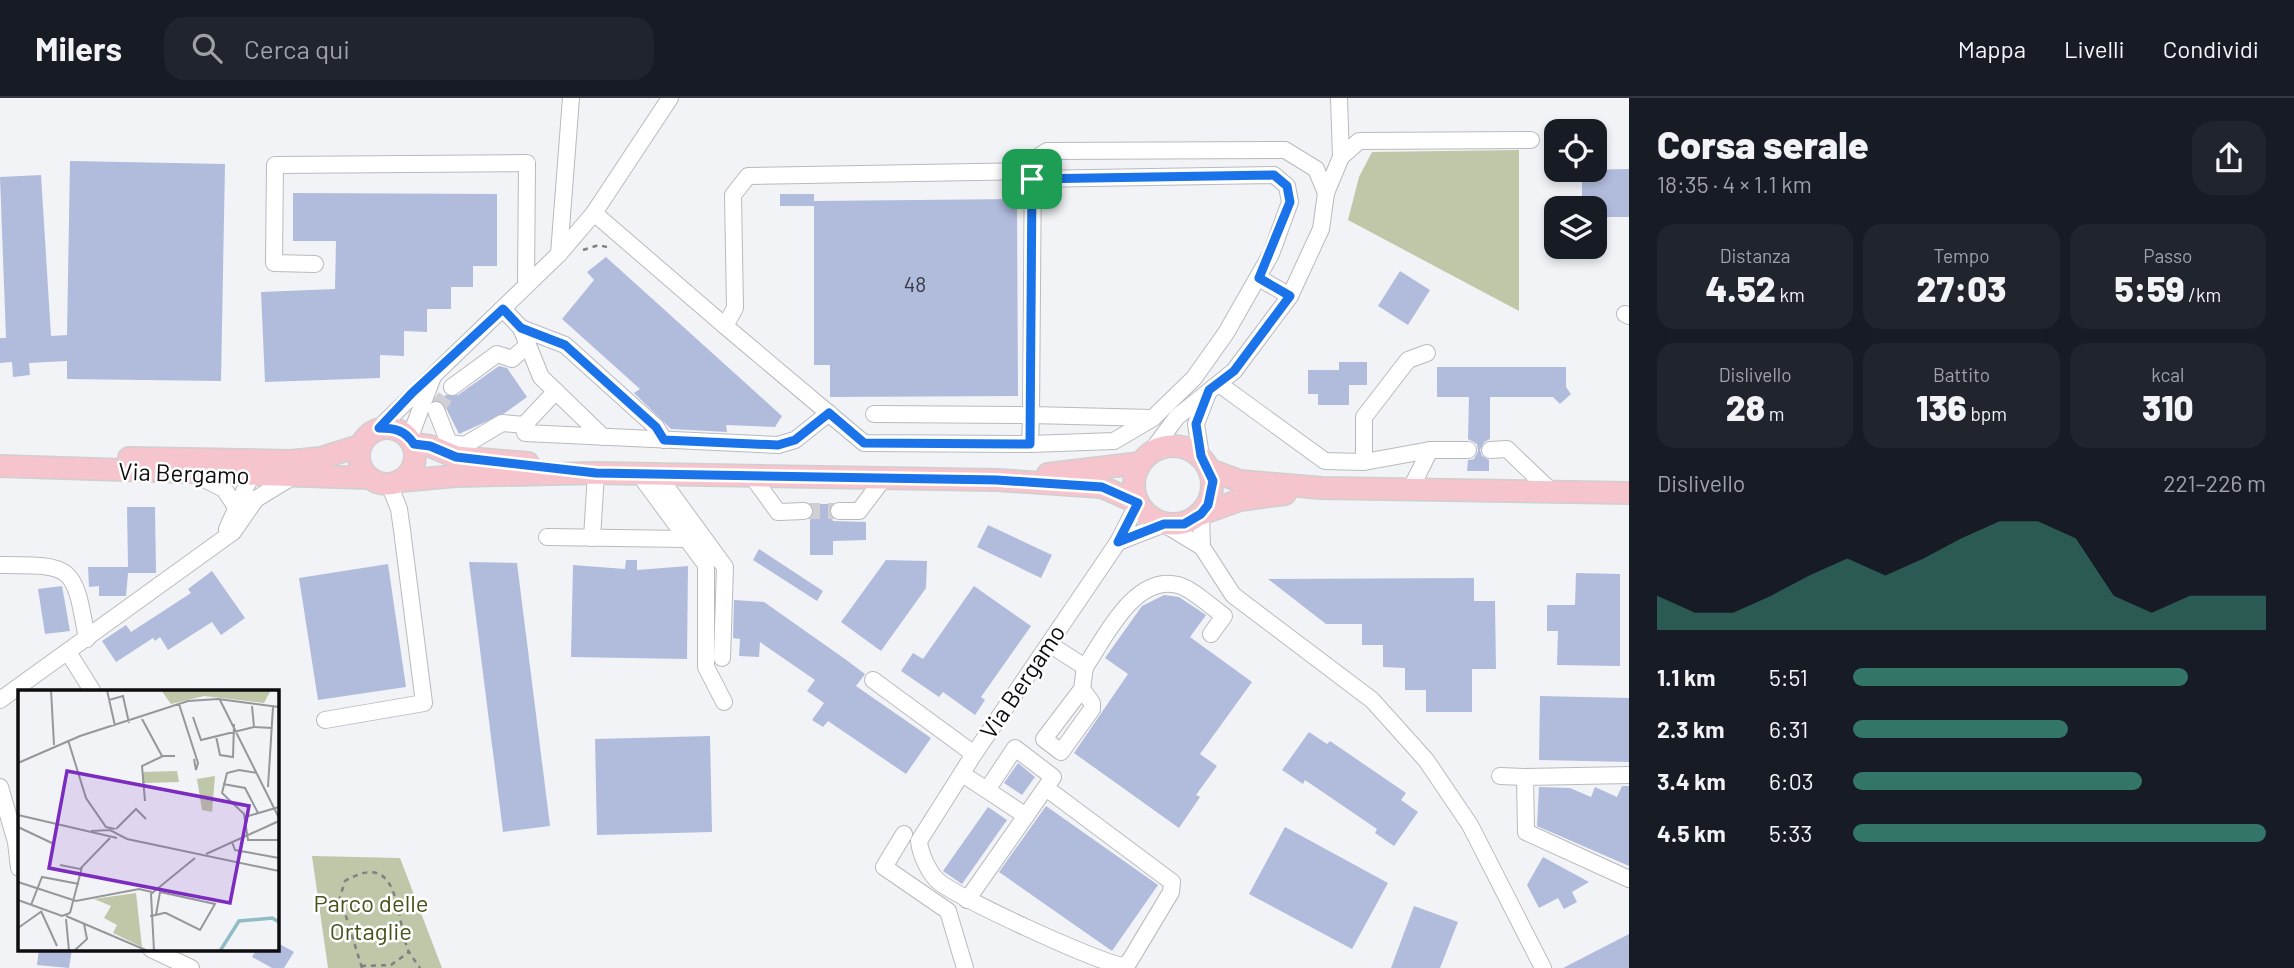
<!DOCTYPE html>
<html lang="it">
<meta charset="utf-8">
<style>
:root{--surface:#171b24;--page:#20242c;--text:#f1f3f6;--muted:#9ea1a6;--line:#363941;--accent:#337566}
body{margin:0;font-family:Barlow,sans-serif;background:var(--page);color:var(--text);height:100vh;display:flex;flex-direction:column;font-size:26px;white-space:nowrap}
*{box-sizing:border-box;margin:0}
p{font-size:23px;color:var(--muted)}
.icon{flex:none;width:38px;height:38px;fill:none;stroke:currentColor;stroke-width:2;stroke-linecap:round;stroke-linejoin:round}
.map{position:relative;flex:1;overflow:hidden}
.drawer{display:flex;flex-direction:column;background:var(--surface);width:665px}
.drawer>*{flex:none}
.buttons{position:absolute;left:1544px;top:21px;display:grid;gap:14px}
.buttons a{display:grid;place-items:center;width:63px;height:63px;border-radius:14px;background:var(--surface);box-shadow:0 4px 10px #0003;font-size:35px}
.pin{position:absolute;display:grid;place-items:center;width:60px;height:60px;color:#fff;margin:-30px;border-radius:14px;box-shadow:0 4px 10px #0006}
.round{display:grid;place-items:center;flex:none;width:74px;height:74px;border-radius:21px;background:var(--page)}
.headline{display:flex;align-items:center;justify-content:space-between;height:119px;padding:0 28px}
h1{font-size:38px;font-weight:800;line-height:52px}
.figures{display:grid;grid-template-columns:repeat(3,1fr);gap:10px;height:119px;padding:7px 28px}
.figures div{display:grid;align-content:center;border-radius:18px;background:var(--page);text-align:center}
.figures b{font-size:35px;font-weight:800}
.figures small{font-size:19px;font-weight:400}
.figures p{font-size:19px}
.chart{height:196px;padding:14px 28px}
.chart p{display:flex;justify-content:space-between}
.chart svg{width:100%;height:126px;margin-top:7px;fill:var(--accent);opacity:.7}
ul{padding:0 28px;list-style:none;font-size:23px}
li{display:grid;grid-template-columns:112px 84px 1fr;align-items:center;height:52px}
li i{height:18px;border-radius:9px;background:var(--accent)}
header{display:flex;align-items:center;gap:42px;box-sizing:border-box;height:98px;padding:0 35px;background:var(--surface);border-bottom:2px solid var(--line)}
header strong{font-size:33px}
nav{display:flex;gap:38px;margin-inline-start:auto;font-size:24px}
.search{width:490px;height:63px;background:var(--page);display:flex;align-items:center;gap:18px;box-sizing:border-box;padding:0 24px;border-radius:21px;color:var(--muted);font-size:26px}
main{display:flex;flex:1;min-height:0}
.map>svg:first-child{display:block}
.green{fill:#bec7a7}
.building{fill:#b1bcdd}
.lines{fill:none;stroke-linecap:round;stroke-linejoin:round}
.minor-tunnel{stroke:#d0d0d4;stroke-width:16;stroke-dasharray:16 8;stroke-linecap:butt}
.minor-casing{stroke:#b9babe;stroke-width:18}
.major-casing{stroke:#cfcfcf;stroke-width:24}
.path{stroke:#7f8083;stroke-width:2.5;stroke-dasharray:5 5;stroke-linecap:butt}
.minor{stroke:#fff;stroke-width:16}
.major{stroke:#f6c4cc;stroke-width:21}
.route-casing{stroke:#fff;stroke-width:14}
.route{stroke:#1a73e8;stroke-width:9}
.labels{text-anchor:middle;stroke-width:5;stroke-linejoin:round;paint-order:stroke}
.number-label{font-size:21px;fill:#363942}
.street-label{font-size:24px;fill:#0d0d0f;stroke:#fff}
.park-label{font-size:24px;fill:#46521c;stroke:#fff}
.inset-river{fill:none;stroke:#91bcc6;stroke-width:3.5}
.inset-road{fill:none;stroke:#96979a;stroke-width:2}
.view{fill:#7b2cbf;fill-opacity:0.15;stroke:#7b2cbf;stroke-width:3.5}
.inset-edge{fill:none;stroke:#0d0d0f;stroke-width:3.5}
</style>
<header>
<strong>Milers</strong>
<div class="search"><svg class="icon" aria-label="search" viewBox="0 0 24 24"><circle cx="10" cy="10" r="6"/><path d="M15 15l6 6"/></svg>Cerca qui</div>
<nav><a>Mappa</a><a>Livelli</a><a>Condividi</a></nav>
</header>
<main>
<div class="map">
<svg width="1629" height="870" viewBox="0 0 1629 870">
<rect width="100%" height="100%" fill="#f2f3f7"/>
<g class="green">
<path d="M1519 52V213L1348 122 1359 79 1372 54Z"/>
<path d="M312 758 400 760 442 870H328Z"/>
</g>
<g class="building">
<path d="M70 63 225 66 221 283 67 281V263L29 265 30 277 13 279 12 264 0 265V240H6L0 79 41 77 51 238 67 237Z"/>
<path d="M1629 71V119H1594V110H1582V72Z"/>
<path d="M293 95 497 96V168H473V189H451V211H427V234L404 233V258L380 257V280L265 284 261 194 335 191 336 143H293Z"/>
<path d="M780 96H814V103L1017 101 1018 298 830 299V267H814V108H780Z"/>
<path d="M606 159 782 318 775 329 726 327 727 334 671 331 634 295 640 291 562 221 594 182 587 174Z"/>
<path d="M1400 173 1430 192 1408 227 1378 208Z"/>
<path d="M1339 264H1367V287H1349V307H1318V296H1308V272H1339Z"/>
<path d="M499 268 507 270 527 299 505 315 459 336 445 308 439 302 446 297H458Z"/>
<path d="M1437 269H1566V289L1571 296 1560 306 1553 299H1490V341L1484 344 1480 352 1482 358 1489 362V373H1467L1468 362 1474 361 1478 353 1477 346 1468 341 1469 299H1437Z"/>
<path d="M812 406H831L829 414 833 423 866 424V442L833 443V457H810V422L814 413Z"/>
<path d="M127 409H155L156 475H128L126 498H99V488L89 489 88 469H128Z"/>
<path d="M988 427 1052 457 1041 480 977 449Z"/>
<path d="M759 451 823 493 817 503 753 462Z"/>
<path d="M626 462H637V472L688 468 687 561 571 559 573 467 625 471Z"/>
<path d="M886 462 927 463 926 490 881 553 841 524Z"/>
<path d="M469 464 517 465 550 728 503 734Z"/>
<path d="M388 466 406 589 318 602 299 480Z"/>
<path d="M212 473 245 520 221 537 212 524 168 552 160 539 155 543 153 540 116 564 102 543 126 527 131 534 191 495 188 491Z"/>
<path d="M1576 475 1620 476V568L1557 567 1558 533H1547V507H1575Z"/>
<path d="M1474 480V503H1495L1496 571H1472V614H1426V592H1405V570L1383 569V547H1362V526H1326L1268 481Z"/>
<path d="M62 488 70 533 45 536 38 491Z"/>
<path d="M974 488 1031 528 981 599 985 602 975 617 943 594 939 599 901 573 913 555 923 561Z"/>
<path d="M1164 497 1179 499 1206 517 1190 539 1252 584 1200 656 1217 668 1196 697 1200 699 1179 730 1074 655 1128 576 1105 560 1142 508Z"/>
<path d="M734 502 764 504 845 561 865 576 856 588 931 640 906 676 828 623 823 629 812 622 824 605 807 593 815 582 760 544 759 559 739 558 740 541 733 540Z"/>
<path d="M1540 598 1629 600V664L1539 662Z"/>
<path d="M1309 634 1327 646 1330 643 1406 695 1401 702 1418 714 1394 748 1375 735 1377 731 1305 682 1303 686 1282 672Z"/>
<path d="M710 638 712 734 597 737 595 641Z"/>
<path d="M1018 665 1035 679 1022 697 1004 685Z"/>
<path d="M1622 688H1629V768L1537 728 1539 689 1570 690 1591 699 1595 689 1617 699Z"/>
<path d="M1046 708 1158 787 1112 853 999 774Z"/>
<path d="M988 709 1007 722 962 786 943 773Z"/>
<path d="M1285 729 1388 785 1352 851 1249 796Z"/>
<path d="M1543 759 1589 784 1572 794 1577 804 1564 811 1558 800 1539 810 1527 787Z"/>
<path d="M1414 808 1458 824 1440 870H1391Z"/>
<path d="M1629 836V870H1563Z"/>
<path d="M276 844 294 854 284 870H272L252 859 257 851H276Z"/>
<path d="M39 851H72L69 870 37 867Z"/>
</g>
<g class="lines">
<g class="minor-tunnel">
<path d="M436 312 452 289"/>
<path d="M804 413H839"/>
</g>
<defs>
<g id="minor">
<path d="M1339 0 1341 59"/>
<path d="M1032 73 748 78 733 97 735 210 725 228 864 345 1030 346 1114 343 1153 320 1194 280 1226 235 1271 156 1290 104 1287 88 1274 77 1032 81"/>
<path d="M594 115 725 228"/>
<path d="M559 156 571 0"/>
<path d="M315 166 274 165 275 67 527 65 526 188"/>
<path d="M1259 180 1290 198"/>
<path d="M503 211 521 230 541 279 603 339"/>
<path d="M1625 216 1629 218"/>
<path d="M521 230 565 247 656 329 664 342"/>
<path d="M1219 286 1325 363 1364 364 1430 352"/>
<path d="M452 289 497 256 512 261 528 247"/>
<path d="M556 293 524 327 525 335 778 347 795 342 829 315"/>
<path d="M436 312 449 345 465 347 502 325 524 327"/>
<path d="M874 316 1031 317 1030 346"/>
<path d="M1153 320 1031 317 1033 62 1047 53 1285 52 1316 71 1326 95"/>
<path d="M379 330 559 156 594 115 670 0"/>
<path d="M410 339 432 281"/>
<path d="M1490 352 1507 351 1552 394"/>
<path d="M1150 355 1177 319 1234 273 1290 198 1321 131 1326 95 1341 59 1359 43 1531 42"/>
<path d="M1201 358 1196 326 1208 295"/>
<path d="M1364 364V319L1408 262 1427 255"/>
<path d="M194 376 224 391 236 409"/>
<path d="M639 376 706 467V569L724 604"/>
<path d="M657 376 725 469 722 560"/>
<path d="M752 378 778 414 804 413"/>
<path d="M1410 392 1430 352H1468"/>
<path d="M839 413H859L884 380"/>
<path d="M1201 416 1202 449"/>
<path d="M227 431 251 378 258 371"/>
<path d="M547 439 686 441"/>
<path d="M592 440 596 375"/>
<path d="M1118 444 1164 426 1202 449 1233 497 1372 602 1426 662 1470 727 1543 870"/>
<path d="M0 467C74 467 74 467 87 541"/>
<path d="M1049 546 1085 569C1105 540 1134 476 1178 487 1193 491 1211 509 1224 518L1211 536"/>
<path d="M68 554 93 594"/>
<path d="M873 582 974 656"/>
<path d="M1082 591 1092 605V611L1061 654 1044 641 1082 591 1085 569"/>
<path d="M0 602 233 434 256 401 292 379"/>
<path d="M325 622 424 605 402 432 399 411 389 386"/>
<path d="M962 676 987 692 1015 650 1053 679 967 802"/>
<path d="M1629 677 1525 679 1526 734 1629 781"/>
<path d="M1500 678 1525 679"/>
<path d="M0 689 16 744 19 770"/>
<path d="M1046 690 1172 784 1171 794 1129 864 1123 868C1099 865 953 798 937 782 928 773 920 755 919 743L974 656 1118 444 1138 405"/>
<path d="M987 692 1026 718"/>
<path d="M904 736 884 769 948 813 965 870"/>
<path d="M151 851 191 870"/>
</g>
<g id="major">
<circle cx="387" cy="358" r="28"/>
<path d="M414 346 430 348 456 359 528 365"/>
<circle cx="1173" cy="387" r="39"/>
<path d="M129 360 291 363 321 360 359 348"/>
<path d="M0 368 369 380"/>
<path d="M1210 372 1240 383 1322 390 1629 395"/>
<path d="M1048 376 1140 365"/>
<path d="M401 383 455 378 596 375 997 382 1102 389 1138 405"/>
<path d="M1201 416 1240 402 1285 396"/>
</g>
</defs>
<use href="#minor" class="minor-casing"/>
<use href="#major" class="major-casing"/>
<g class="path">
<path d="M583 152 599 147 610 150"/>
<path d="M361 868 391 867 409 854"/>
<path d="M362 870 340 799 345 783C401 750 395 818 408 852 411 858 416 864 420 870"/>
</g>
<use href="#minor" class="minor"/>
<use href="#major" class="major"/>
</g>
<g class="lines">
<defs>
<path id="route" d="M1274 77 1287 88 1290 104 1259 180 1290 198 1234 273 1209 292 1196 326 1201 358 1213 383 1208 407 1201 416 1184 426H1164L1118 444 1138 405 1102 389 997 382 596 375 456 359 430 348 414 346C405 332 394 330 379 330L412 295 503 211 521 230 565 247 656 329 664 342 778 347 795 342 829 315 864 345 1030 346 1032 81Z"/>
</defs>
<use href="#route" class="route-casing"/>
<use href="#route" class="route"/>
</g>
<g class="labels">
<g class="number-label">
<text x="915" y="194">48</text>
</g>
<g class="street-label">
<text transform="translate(184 376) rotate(2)" y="8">Via Bergamo</text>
<text transform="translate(1023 584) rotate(-56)" y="8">Via Bergamo</text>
</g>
<g class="park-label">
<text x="371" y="814">Parco delle<tspan x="371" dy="28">Ortaglie</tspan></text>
</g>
</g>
<g transform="translate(18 592)">
<rect width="261" height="261" fill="#f2f3f7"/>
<path d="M143 0H253L246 13 186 6 153 14ZM159 81 161 92 124 93V82ZM197 86 194 122 184 120 179 89ZM118 203 124 257 95 243 99 235 86 228 93 216 76 209Z" fill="#bec7a7"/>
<path class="inset-river" d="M202 261 221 231 254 228 261 232"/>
<path class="inset-road" d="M33 0 36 55M89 0 97 36M91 10 105 6 111 33M202 10 261 128M161 14 180 73 178 80 176 69M234 16 236 37M175 27 183 50 236 37 254 38M124 29 144 66M198 46 202 65 215 67 216 34M50 50 68 108 88 137 97 139M0 73 62 46 170 11 200 9 261 17M239 83 221 80 209 83 204 103 226 124 230 150H261M205 94 227 98 240 123M250 97 255 17M127 111 124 76 145 66H157M0 125 99 148M227 127 261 117M0 137 36 154M98 139 118 119 128 129M73 141 92 140 109 149 261 181M214 152 217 160 261 168M188 164 261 131M42 175 62 179 92 148M0 192 58 211 121 199 134 202M0 210 44 226 52 223M13 215 24 187 61 194M23 221 39 256M52 223 64 177M48 226 130 261M132 226 138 225 146 223H148L182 240 197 214 142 202 138 225M48 229 51 261M0 238 24 221M56 261 69 249 66 234M136 261 133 204 177 168"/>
<path class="view" d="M49 81 231 116 212 213 31 178Z"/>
<rect width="261" height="261" class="inset-edge"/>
</g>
</svg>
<div class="buttons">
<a><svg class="icon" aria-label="locate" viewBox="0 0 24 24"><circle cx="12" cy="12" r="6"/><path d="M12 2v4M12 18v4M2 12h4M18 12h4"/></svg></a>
<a><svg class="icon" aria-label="layers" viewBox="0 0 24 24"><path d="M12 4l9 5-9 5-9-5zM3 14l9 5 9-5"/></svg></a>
</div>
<div class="pin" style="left:1032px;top:81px;background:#1e9e55"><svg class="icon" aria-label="arrive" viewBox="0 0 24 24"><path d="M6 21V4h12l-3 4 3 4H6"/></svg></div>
</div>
<section class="drawer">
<div class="headline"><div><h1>Corsa serale</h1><p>18:35 · 4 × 1.1 km</p></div><a class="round"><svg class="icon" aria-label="share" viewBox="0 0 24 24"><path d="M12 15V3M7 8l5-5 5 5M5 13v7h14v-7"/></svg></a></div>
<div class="figures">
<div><p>Distanza</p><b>4.52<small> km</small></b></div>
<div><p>Tempo</p><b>27:03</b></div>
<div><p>Passo</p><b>5:59<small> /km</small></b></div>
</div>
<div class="figures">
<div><p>Dislivello</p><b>28<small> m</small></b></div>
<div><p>Battito</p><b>136<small> bpm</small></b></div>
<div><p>kcal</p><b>310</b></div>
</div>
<div class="chart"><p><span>Dislivello</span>221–226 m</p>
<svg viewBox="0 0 160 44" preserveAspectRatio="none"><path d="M0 44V32L10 38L20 38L30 32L40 25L50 19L60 25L70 19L80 12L90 6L100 6L110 12L120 32L130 38L140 32L150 32L160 32V44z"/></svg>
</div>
<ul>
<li><b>1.1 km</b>5:51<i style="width:81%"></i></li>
<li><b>2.3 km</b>6:31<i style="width:52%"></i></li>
<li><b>3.4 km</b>6:03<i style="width:70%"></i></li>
<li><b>4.5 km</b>5:33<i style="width:100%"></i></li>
</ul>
</section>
</main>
